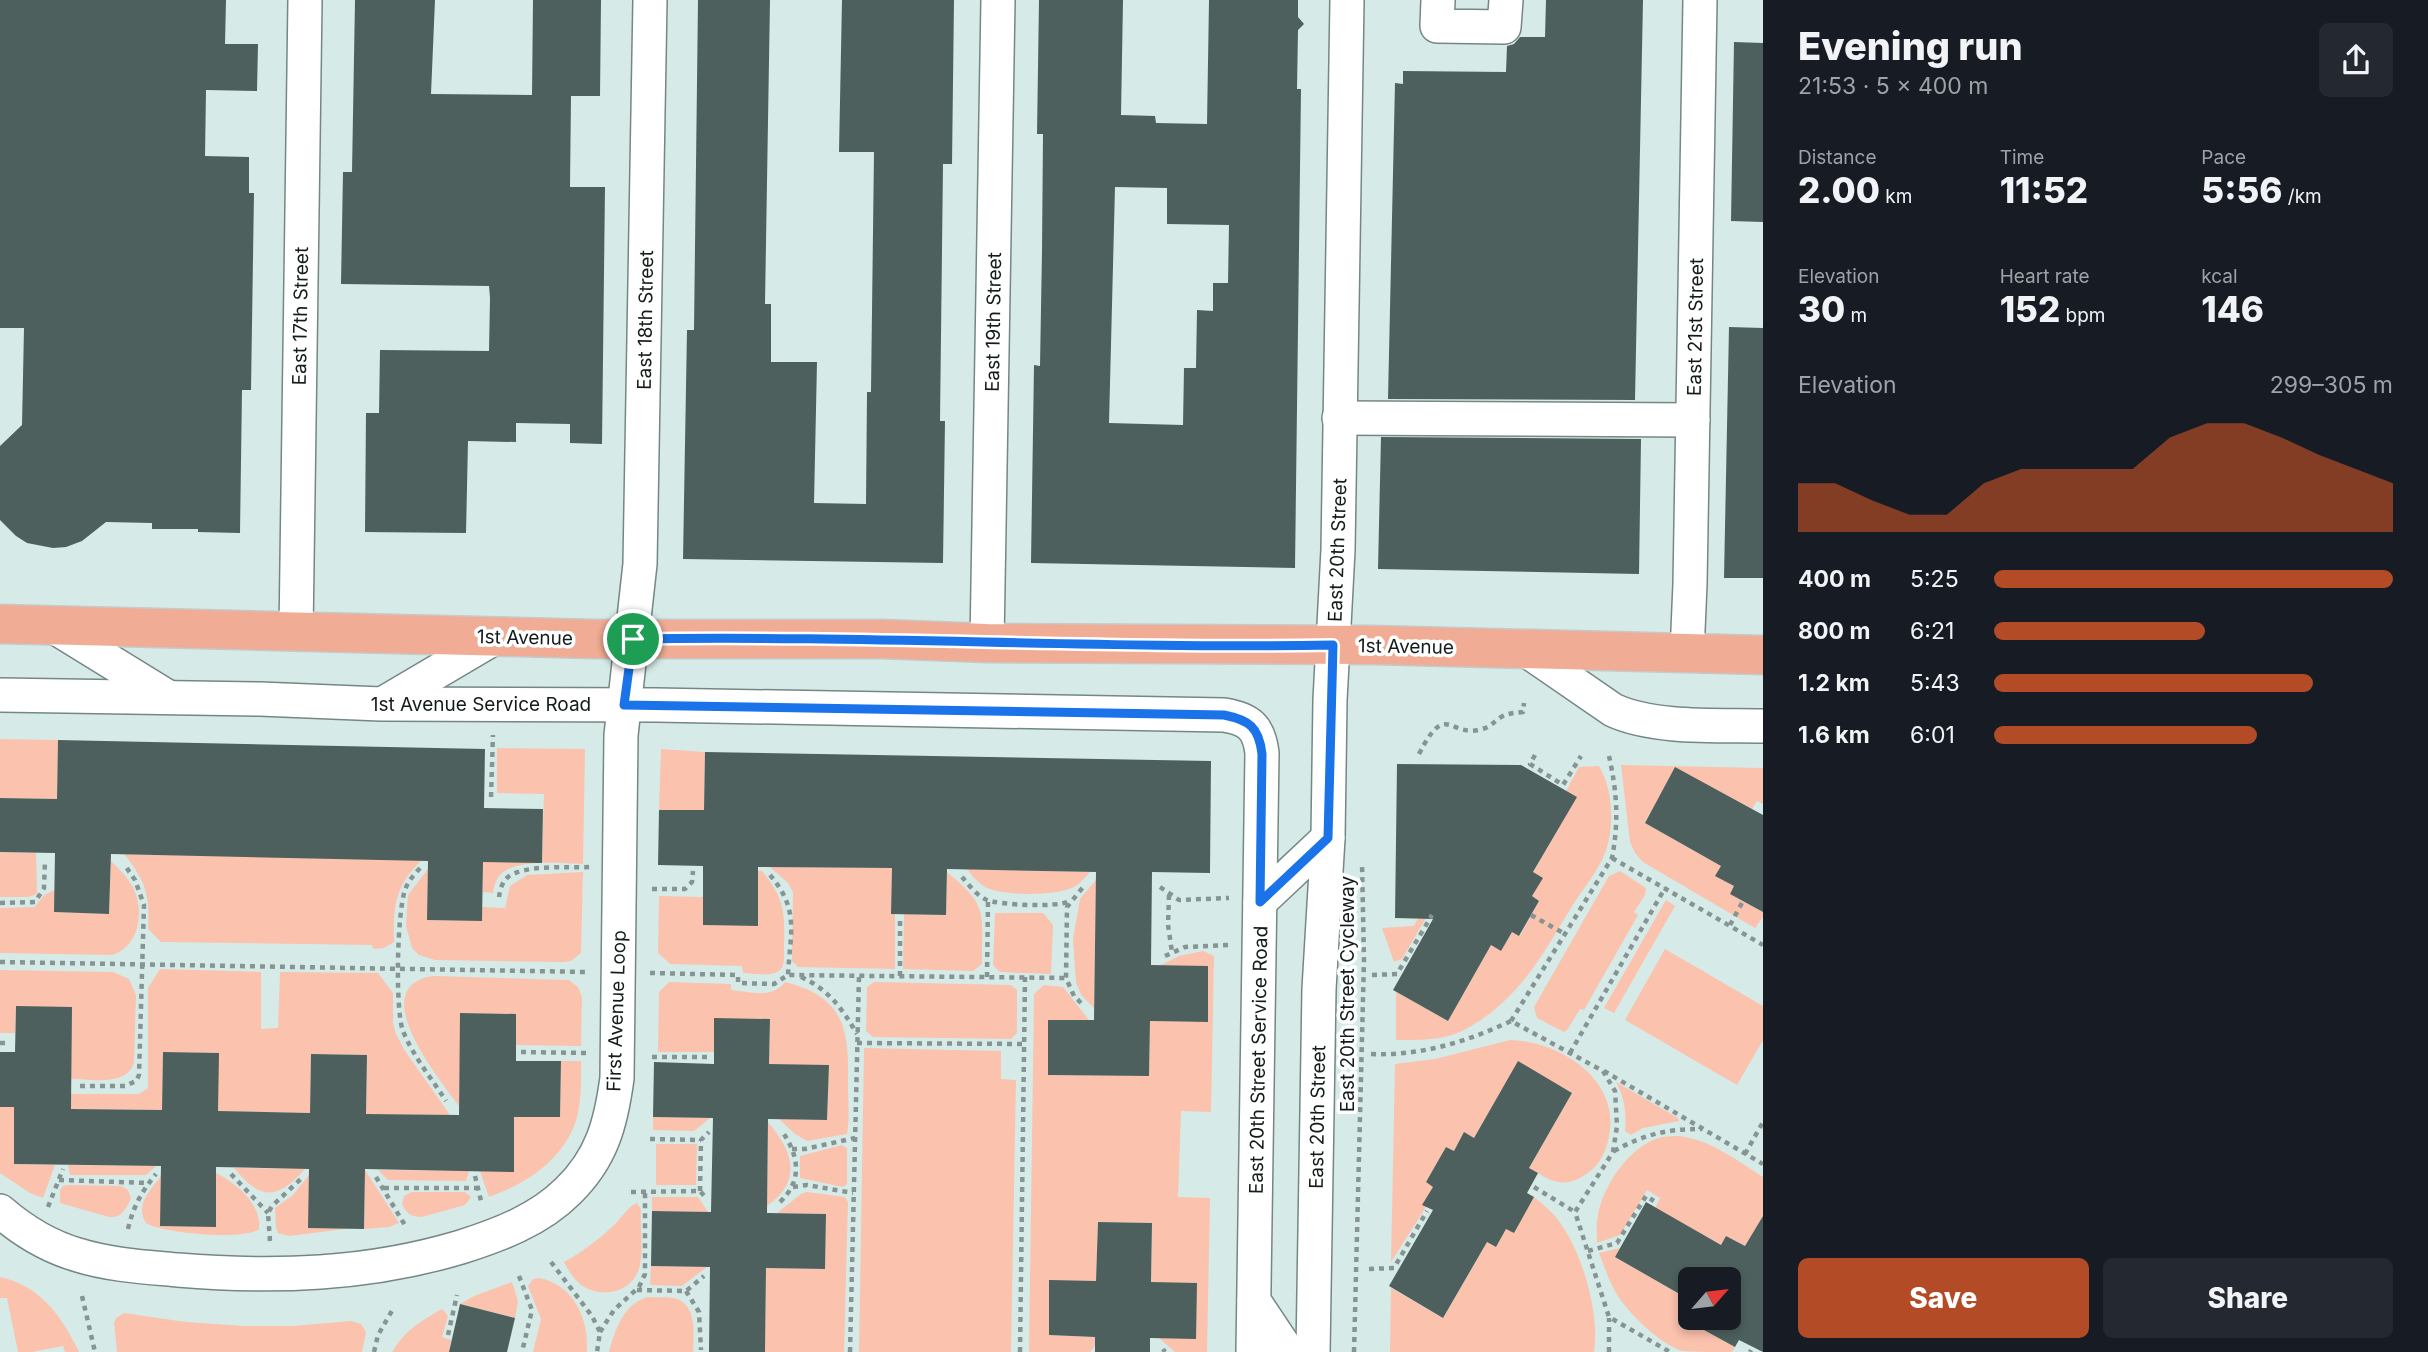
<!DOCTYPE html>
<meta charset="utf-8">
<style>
:root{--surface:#171b24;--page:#242831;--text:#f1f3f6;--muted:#9ea1a6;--accent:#b34c26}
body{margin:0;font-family:Inter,sans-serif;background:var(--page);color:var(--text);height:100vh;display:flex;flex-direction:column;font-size:26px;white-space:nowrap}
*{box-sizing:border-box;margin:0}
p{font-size:23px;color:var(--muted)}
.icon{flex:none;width:38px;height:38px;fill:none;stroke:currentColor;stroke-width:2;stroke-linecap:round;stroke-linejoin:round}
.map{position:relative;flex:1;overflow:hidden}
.panel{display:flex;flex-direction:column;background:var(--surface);width:665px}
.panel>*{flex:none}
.needle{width:46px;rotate:62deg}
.buttons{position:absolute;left:1678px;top:1267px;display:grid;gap:14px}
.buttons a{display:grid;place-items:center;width:63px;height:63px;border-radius:10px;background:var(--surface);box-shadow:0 4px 10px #0003;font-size:35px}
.pin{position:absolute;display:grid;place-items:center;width:60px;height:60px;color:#fff;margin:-30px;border:4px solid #fff;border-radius:50%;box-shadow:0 2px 7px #0007}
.round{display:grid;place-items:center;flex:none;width:74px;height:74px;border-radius:10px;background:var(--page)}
.overview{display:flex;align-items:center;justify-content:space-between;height:119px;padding:0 35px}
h1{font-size:38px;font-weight:800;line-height:52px}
.figures{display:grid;grid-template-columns:repeat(3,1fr);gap:10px;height:119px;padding:7px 35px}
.figures div{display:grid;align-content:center}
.figures b{font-size:35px;font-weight:800}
.figures small{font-size:19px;font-weight:400}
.figures p{font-size:19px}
.chart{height:196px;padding:14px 35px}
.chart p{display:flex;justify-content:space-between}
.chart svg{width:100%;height:126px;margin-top:7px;fill:var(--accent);opacity:.7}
.action{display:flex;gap:14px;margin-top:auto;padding:14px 35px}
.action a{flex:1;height:80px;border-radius:10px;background:var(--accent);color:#fff;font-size:28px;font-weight:800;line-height:80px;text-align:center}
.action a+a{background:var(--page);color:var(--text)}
ul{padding:0 35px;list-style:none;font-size:23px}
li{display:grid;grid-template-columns:112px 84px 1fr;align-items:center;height:52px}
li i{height:18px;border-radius:9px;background:var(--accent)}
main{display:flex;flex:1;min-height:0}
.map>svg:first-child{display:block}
.green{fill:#fbc2ae}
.building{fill:#4d605d;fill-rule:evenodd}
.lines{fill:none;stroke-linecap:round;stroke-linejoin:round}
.minor-casing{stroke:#748784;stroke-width:36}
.major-casing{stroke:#c7c9c8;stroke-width:41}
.path{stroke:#869593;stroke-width:4.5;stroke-dasharray:5 5;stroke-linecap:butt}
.minor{stroke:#fff;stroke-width:33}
.major{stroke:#f0ac94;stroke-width:38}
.route-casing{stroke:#fff;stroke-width:14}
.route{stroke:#1a73e8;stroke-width:9}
.labels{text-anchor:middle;stroke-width:7;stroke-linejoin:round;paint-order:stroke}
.street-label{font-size:19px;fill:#141c1b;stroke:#fff}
</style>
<main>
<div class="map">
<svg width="1763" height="1352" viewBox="0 0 1763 1352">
<rect width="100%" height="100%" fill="#d6ebe8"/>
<g class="green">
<path d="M0 739 58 740 57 799 0 798Z"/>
<path d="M497 748 585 749 583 864C563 863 518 859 502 873 496 878 494 886 493 893L483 892V862H542L544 794 497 793Z"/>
<path d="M661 749 705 752 704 810H659Z"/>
<path d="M1621 765 1763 768V804L1757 801 1752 809 1675 768 1645 823 1721 866 1716 876 1734 886 1730 894 1763 912V917L1755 928 1643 862 1635 853 1630 842Z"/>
<path d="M1599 766C1613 789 1615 827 1605 853 1598 871 1584 888 1574 903 1542 955 1520 1000 1464 1030 1443 1041 1419 1040 1396 1040V992L1448 1021 1491 945 1501 951 1512 932 1520 936 1539 901 1532 896 1542 878 1533 873 1576 797 1566 791 1579 767Z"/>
<path d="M0 852 36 853 37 894 29 897H0Z"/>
<path d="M124 854 422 860C395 885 393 907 394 942L384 948 373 949 372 945 161 942 148 929C150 896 146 881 124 854Z"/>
<path d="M111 861C117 867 124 874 129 881 146 904 142 946 112 955L0 953V908L35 907 44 895 55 890 54 912 109 914Z"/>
<path d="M770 867 892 868 891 914H895V969L798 967 792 961 793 892 788 883Z"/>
<path d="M428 869 427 920 481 921 482 907 505 908 510 886 527 875 583 872 581 953 571 961 564 962 435 960 419 955 412 948 406 926 408 895Z"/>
<path d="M967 869 1090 872C1085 877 1081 883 1074 887 1057 896 1005 896 987 888 979 884 973 877 967 869Z"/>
<path d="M758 871H762C785 899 785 913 784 948 784 954 785 964 781 969 773 978 753 973 743 973L742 966 670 964 658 953 659 896 703 897V925L757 926Z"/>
<path d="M1620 871 1646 888 1645 895 1634 912 1638 915 1584 1010 1580 1009 1567 1030 1564 1032 1537 1018 1534 1007 1609 876Z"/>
<path d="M947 872C989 907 982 912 982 964L973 971 903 969 904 914 946 915Z"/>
<path d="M1096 880 1094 1008 1081 995 1076 982 1073 939 1080 899Z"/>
<path d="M1428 900 1430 911 1402 959 1394 962 1382 928 1414 926Z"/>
<path d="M1666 900 1675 906 1614 1013 1604 1008Z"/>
<path d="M995 913H1043L1053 925 1051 974 1000 972 993 965Z"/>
<path d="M1665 949 1763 1006V1040L1737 1085 1625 1020Z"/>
<path d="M1203 951 1214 956 1211 1112 1181 1111 1178 1197 1210 1198 1207 1352H1175L1159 1338 1151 1282 1152 1223 1098 1222 1096 1281H1049V1335L1095 1337V1346L1090 1352H1029L1034 994 1044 985 1063 987 1089 1020H1049L1048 1075 1149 1076 1150 1021 1208 1022V967L1161 965 1179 956Z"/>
<path d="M160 969 261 972V1029L278 1028 280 972 378 973 393 993V1023L396 1034 405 1051 450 1115 366 1114 367 1055 311 1054 310 1113 218 1111V1053L163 1052 162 1110 70 1109 71 1094H139L148 1088V988Z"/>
<path d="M0 970 113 972 129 979 136 995 134 1062C128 1087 90 1079 71 1079L16 1006 15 1033H0Z"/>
<path d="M433 976 569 980 578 987 582 997 581 1046 516 1045V1015L461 1013 459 1106C440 1080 363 987 433 976Z"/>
<path d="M669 982 731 984V990C752 992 772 999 785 982 846 997 849 1031 848 1085 848 1101 850 1118 847 1134L807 1141 795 1134 779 1119 827 1120 829 1066 769 1064 770 1019H714V1052H658L659 992Z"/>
<path d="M874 982 1011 985 1017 990V1033L1011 1039 873 1037 866 1031 867 987Z"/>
<path d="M1510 1040C1560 1041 1621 1080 1609 1136 1606 1152 1601 1163 1588 1173 1579 1179 1570 1184 1558 1182 1548 1180 1538 1173 1529 1168L1572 1093 1518 1062 1474 1138 1464 1133 1454 1151 1446 1147 1426 1182 1433 1187 1423 1205 1426 1207 1391 1262 1395 1064 1435 1059Z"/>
<path d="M864 1048 1001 1051V1079L1016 1080 1011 1352H859Z"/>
<path d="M561 1061H581C581 1082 582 1106 574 1126 559 1163 525 1184 489 1197L480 1171 514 1172V1117H560Z"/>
<path d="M1616 1082 1678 1118 1679 1121 1643 1128 1631 1135 1625 1131C1627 1115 1624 1096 1616 1082Z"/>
<path d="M0 1107H14V1164L55 1165 43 1198 30 1193 0 1173Z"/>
<path d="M653 1117 710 1118 694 1131 653 1130Z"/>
<path d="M768 1122C793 1152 803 1180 767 1206Z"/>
<path d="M1679 1136C1711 1140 1736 1160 1763 1177V1249L1745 1246 1726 1236 1721 1245 1655 1208 1660 1198 1647 1190 1620 1235 1597 1243C1597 1234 1596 1224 1598 1215 1603 1185 1631 1144 1662 1137 1667 1136 1674 1136 1679 1136Z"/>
<path d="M656 1144H697L696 1185H656Z"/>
<path d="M842 1145 847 1148V1184L843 1187 800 1178V1156Z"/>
<path d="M68 1165 156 1166 146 1175H70Z"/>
<path d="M234 1168 305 1169C277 1200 261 1201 234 1168Z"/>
<path d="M365 1170 399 1223 389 1227 364 1229Z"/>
<path d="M378 1170 469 1171 466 1181 388 1180Z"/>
<path d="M216 1173C236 1183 262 1204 259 1229 245 1241 161 1233 146 1223 134 1205 151 1190 161 1176L215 1227Z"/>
<path d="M309 1175 352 1228 289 1236 278 1233 276 1228 275 1208 293 1195Z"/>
<path d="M69 1185 121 1186 128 1190 131 1198C126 1209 122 1218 109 1217L60 1203V1190L63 1186Z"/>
<path d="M412 1192H465L471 1197 465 1205 422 1217C411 1217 406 1213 402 1204L404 1196Z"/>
<path d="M807 1192 845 1197 848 1202 844 1352H765L766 1268 825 1269 826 1214 777 1213 801 1194Z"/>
<path d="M652 1197H698L708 1212 652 1211Z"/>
<path d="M1534 1197C1544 1205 1554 1213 1561 1224 1583 1255 1600 1315 1594 1352H1390L1391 1288 1443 1318 1487 1242 1496 1247 1506 1229 1514 1232Z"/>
<path d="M637 1203 641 1209C640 1228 644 1252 639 1269 631 1294 599 1299 580 1284 573 1278 568 1270 564 1262 582 1252 598 1240 613 1226 621 1219 627 1207 637 1203Z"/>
<path d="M1620 1248 1615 1257 1690 1300 1685 1309 1690 1312V1318L1704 1319 1700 1328 1735 1347 1732 1352C1717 1352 1696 1352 1682 1351 1660 1344 1628 1313 1616 1293 1609 1281 1604 1266 1599 1253Z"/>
<path d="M651 1266 707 1267 682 1286 650 1285Z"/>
<path d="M0 1277C41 1286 62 1317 79 1352H65L63 1346 32 1352H18L7 1298H0Z"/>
<path d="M539 1278C574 1285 589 1319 587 1352H533L541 1319 528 1286 533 1279Z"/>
<path d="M512 1282 518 1301 515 1318 460 1304 474 1296Z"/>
<path d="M647 1297C656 1298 668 1296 677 1299 697 1306 694 1336 693 1352H609C615 1330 623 1305 647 1297Z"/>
<path d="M442 1309 448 1316 442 1337 451 1340 449 1352H392C404 1331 422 1320 442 1309Z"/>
<path d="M124 1313 186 1322 244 1326H293L351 1321 361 1324 366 1332 362 1352H117L114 1323 116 1318Z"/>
</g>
<g class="building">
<path d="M0 0H226L225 44H258L257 91 206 90 205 156 249 157V193H254L251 390H242L240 533 198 532V529H152V523L106 522 82 541 66 547 53 548 27 543 16 536 0 520V446L22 425 24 328H0Z"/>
<path d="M355 0H435L431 94 532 95 533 0H601L600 96H571L570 187H605L602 444 570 443V424L516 423V442L468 441 466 533 365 532 366 413H379L380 350 489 351 490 298 489 286 341 284 343 172H352Z"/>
<path d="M698 0H770L765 304H771V362H817L814 503 866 504 867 392H871L874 152H839L842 0H954L952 164H943L940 421H945L943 563 683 559 687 330H694Z"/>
<path d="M1039 0H1123L1121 115 1155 116 1156 123 1207 124 1209 0H1298V17L1304 24 1298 30 1297 89H1301L1295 568 1031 563 1034 365 1040 366 1042 251 1043 134H1037ZM1115 187 1167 188V224L1229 225 1228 283H1213V311L1197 310 1196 368H1184L1183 425 1109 423Z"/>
<path d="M1546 0H1643L1635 400 1388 399 1395 83 1403 84V71L1506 72 1507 46 1514 44 1520 37H1545Z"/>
<path d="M1734 42 1763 43V222L1731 221Z"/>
<path d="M1729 327 1763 328V578H1724Z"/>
<path d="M1381 437 1641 439 1639 574 1378 569Z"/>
<path d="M58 740 485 749 484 808 543 809 542 863 483 862 482 921 427 920 428 861 111 854 109 914 54 912 55 853 0 852V798L57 799Z"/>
<path d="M705 752 1211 761 1210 873 1152 872 1151 965 1208 966V1022L1150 1021 1149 1076 1048 1075V1020H1094L1096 872 947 869 946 915 891 914 892 868 758 867V926L703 925V866L658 865 659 810H704Z"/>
<path d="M1397 764 1521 765 1577 797 1533 872 1543 878 1532 896 1539 901 1519 936 1512 932 1501 951 1491 945 1448 1021 1393 990 1433 919 1395 918Z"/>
<path d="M1675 767 1763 815V912L1730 894 1734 886 1715 876 1721 866 1645 823Z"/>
<path d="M16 1006 72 1007 71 1109 162 1110 163 1052 219 1053 218 1111 310 1113 311 1054 367 1055 366 1114 459 1115 460 1013 516 1014V1061H561L560 1117H514V1172L365 1169 364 1229 308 1228 309 1169 216 1167V1227L160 1226 161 1166 14 1164V1107H0V1052H15Z"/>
<path d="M714 1018 770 1019 769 1064 829 1065 827 1120 768 1119 767 1213 826 1214 825 1269 766 1268 765 1352H709L710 1267 651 1266 652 1211 711 1212 713 1118 653 1117 654 1062 714 1064Z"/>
<path d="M1518 1061 1572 1093 1529 1168 1538 1173 1527 1193 1534 1197 1514 1233 1506 1229 1496 1247 1487 1242 1443 1318 1389 1286 1433 1210 1422 1205 1433 1187 1426 1182 1446 1147 1454 1151 1464 1132 1474 1138Z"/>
<path d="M1646 1202 1721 1245 1726 1236 1745 1246 1763 1216V1352L1739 1340 1735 1347 1682 1318H1729V1279H1690V1300L1615 1257Z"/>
<path d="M1098 1222 1152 1223 1151 1282 1197 1283 1196 1339 1150 1338V1352H1095V1337L1049 1335V1280L1096 1281Z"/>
<path d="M460 1304 515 1318 507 1352H449Z"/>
</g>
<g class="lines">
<defs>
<g id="minor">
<path d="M1438 0 1437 26 1504 27 1506 0"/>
<path d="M1339 418 1693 420"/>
<path d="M51 625 168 697"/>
<path d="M296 633 305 0"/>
<path d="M987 643 998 0"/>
<path d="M1523 648 1613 710C1654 729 1718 725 1763 726"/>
<path d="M1687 653 1690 584 1700 0"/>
<path d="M0 695 260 699 381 704 656 705 1224 715C1249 719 1259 727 1262 753L1253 1352"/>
<path d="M384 703 496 637"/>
<path d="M1260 902 1328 838"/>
<path d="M0 1211C22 1230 50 1247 78 1255 110 1265 145 1267 178 1270 273 1278 368 1275 461 1247 499 1235 539 1220 568 1191 602 1158 611 1123 617 1078L621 735 640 564 650 0"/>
<path d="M1254 1301 1288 1352"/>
<path d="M1313 1352 1319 989 1328 838 1330 700 1338 550 1347 0"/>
</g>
<path id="major" d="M0 624 594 639H881L987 643 1373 645 1763 655"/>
</defs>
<use href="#minor" class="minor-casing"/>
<use href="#major" class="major-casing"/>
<g class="path">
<path d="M1419 754C1447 699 1449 739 1482 729 1490 727 1494 722 1501 717 1508 713 1515 713 1523 712L1524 703"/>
<path d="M1535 755 1530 764 1563 785 1581 756"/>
<path d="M491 797 493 735"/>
<path d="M1612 858 1763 945"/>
<path d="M420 868C414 875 408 881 405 890 397 913 395 1010 403 1031 413 1056 432 1079 446 1101"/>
<path d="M770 875C800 910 790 933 788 975"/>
<path d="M962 877C969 885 977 896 987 900 1000 905 1058 908 1070 901"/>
<path d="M1160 887 1179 900 1229 898"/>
<path d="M652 889H685L692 882 693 871"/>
<path d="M1169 895 1168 925 1172 952"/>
<path d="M499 897C500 890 502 882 508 877 526 864 568 868 590 867"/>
<path d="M0 903 35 902 44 888 45 860"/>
<path d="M1531 915 1565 934"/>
<path d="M1730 925 1743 901"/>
<path d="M1165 956 1185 947 1229 945"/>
<path d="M0 962 587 972"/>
<path d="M650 973 738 975V983L774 984 788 975 1066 978"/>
<path d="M1372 975 1397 974 1432 915"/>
<path d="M900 976V920"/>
<path d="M801 977C828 989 842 1008 857 1034"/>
<path d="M987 977 988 901"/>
<path d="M1081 1003 1074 996 1066 978 1067 907 1084 886"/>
<path d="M1511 1021 1612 858C1619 821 1617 792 1609 756"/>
<path d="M0 1043H8"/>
<path d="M857 1043 1024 1044"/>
<path d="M521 1052 587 1053"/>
<path d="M1570 1053 1665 888"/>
<path d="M1371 1054C1421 1056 1466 1042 1511 1021L1603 1071 1615 1091 1617 1126 1613 1152 1575 1212 1609 1317 1670 1352"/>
<path d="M652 1057H709"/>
<path d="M1604 1071 1763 1164"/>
<path d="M80 1086H125L136 1081 139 1075 144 905 135 880 124 864"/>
<path d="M650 1139 701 1140"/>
<path d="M792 1149H805L855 1138"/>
<path d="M1614 1151C1645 1134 1667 1129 1702 1129"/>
<path d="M1745 1154 1763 1122"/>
<path d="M231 1174 268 1213"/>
<path d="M475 1176 482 1205"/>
<path d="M376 1177 406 1227"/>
<path d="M59 1180 148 1183"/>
<path d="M793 1187 807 1185 853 1193"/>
<path d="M1534 1187 1575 1212"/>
<path d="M384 1188H478"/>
<path d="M700 1191 701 1140 709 1132"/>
<path d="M631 1192 700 1191 706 1198"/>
<path d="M780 1202C803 1180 799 1156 782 1131"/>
<path d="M48 1207 63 1169"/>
<path d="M128 1229C133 1207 142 1191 156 1174"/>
<path d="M270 1241 268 1213 272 1206 304 1176"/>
<path d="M1588 1251 1617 1243 1646 1196 1654 1201"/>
<path d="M551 1262 592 1316 600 1332 597 1352"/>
<path d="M1369 1269 1394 1268 1427 1211"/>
<path d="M519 1276 532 1310 522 1352"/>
<path d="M637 1290 686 1291 704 1276"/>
<path d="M686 1291 699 1312 701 1350"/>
<path d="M82 1296 95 1352"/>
<path d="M600 1332 614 1310 639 1287 645 1274V1192"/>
<path d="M448 1335 457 1295"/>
<path d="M1163 1349 1165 1352"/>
<path d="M374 1352 378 1335 393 1309"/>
<path d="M850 1352 859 976"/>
<path d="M1020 1352 1025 977"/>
<path d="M1354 1352 1364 960 1362 863"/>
<path d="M1609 1352V1318"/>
<path d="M1750 1352 1751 1350"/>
</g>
<use href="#minor" class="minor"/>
<use href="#major" class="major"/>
</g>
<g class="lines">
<defs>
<path id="route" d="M633 639C867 635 1100 649 1333 645L1328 838 1260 902 1262 754C1259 727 1249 720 1224 715L624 705Z"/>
</defs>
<use href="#route" class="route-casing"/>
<use href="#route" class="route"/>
</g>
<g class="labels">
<g class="street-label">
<text transform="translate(300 316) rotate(-89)" y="7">East 17th Street</text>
<text transform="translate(645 320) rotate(-89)" y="7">East 18th Street</text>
<text transform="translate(993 322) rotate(-89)" y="7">East 19th Street</text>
<text transform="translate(1695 327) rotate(-89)" y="7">East 21st Street</text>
<text transform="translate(1337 550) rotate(-88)" y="7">East 20th Street</text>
<text transform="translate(525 637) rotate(1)" y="7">1st Avenue</text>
<text transform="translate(1406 646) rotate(1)" y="7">1st Avenue</text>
<text x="481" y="711">1st Avenue Service Road</text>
<text transform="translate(1347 994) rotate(-90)" y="7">East 20th Street Cycleway</text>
<text transform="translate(616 1011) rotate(-88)" y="7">First Avenue Loop</text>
<text transform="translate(1258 1060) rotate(-89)" y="7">East 20th Street Service Road</text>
<text transform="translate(1317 1117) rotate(-89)" y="7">East 20th Street</text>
</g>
</g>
</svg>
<div class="buttons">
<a><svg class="needle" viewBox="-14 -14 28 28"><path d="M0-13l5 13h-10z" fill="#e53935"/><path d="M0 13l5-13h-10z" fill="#9ea1a6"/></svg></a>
</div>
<div class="pin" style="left:633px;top:639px;background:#1e9e55"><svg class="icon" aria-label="arrive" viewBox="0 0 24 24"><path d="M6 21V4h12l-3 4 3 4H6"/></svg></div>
</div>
<section class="panel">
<div class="overview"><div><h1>Evening run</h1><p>21:53 · 5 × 400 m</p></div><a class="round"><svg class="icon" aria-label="share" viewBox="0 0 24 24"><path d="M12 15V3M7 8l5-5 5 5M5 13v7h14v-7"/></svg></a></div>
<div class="figures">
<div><p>Distance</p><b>2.00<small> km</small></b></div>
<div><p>Time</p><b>11:52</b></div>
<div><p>Pace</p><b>5:56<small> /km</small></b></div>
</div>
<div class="figures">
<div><p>Elevation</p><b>30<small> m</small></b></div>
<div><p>Heart rate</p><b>152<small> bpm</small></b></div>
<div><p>kcal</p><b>146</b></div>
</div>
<div class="chart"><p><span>Elevation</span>299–305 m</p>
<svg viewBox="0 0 160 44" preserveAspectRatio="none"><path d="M0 44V27L10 27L20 33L30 38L40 38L50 27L60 22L70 22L80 22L90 22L100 11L110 6L120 6L130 11L140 17L150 22L160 27V44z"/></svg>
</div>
<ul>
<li><b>400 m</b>5:25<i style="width:100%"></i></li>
<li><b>800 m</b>6:21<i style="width:53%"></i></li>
<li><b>1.2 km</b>5:43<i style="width:80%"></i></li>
<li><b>1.6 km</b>6:01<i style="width:66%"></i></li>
</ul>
<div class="action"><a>Save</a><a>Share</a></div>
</section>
</main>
